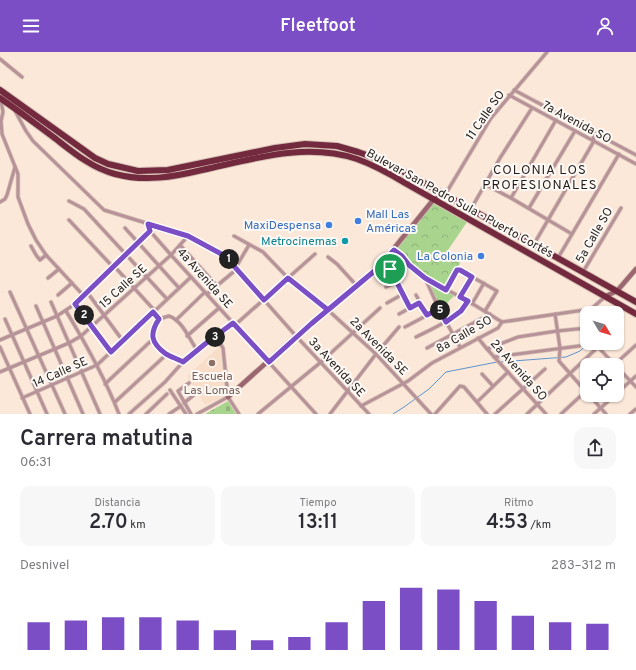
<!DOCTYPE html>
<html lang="es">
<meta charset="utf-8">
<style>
:root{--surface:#fff;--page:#f7f7f7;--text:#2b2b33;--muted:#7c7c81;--accent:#7c4ec6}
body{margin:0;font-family:Overpass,sans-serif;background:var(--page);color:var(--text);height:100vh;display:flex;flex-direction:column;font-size:15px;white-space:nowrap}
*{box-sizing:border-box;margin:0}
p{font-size:13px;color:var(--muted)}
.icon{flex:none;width:22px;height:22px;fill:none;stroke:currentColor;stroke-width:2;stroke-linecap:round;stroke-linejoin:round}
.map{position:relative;height:362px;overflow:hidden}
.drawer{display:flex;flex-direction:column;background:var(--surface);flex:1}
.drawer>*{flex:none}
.needle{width:26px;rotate:128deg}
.fabs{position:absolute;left:580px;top:254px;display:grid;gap:8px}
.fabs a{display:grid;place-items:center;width:44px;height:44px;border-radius:8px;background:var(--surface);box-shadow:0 1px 3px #0004;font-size:20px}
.pin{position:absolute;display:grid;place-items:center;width:34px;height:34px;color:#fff;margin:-17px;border:2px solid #fff;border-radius:50%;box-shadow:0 1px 4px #0007}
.km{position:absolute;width:20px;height:20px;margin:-10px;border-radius:50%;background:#222;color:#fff;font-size:11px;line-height:20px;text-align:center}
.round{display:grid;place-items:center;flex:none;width:42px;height:42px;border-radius:12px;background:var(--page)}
.overview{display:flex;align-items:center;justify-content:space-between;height:68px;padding:0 20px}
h1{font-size:22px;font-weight:600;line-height:30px}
.metrics{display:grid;grid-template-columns:repeat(3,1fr);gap:6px;height:68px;padding:4px 20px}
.metrics div{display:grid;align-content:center;border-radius:10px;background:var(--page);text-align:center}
.metrics b{font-size:20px;font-weight:600}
.metrics small{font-size:11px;font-weight:400}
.metrics p{font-size:11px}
.chart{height:112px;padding:8px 20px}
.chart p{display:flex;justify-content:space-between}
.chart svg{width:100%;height:72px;margin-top:4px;stroke:var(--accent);stroke-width:6}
header{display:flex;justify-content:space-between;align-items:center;height:52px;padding:0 20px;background:var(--accent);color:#fff;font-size:18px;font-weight:600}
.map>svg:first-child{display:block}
.built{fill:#f8dec9}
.cemetery{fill:url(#cemetery-stones)}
.park{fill:url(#park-crowns)}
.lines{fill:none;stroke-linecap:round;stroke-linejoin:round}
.stream{stroke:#5b95ce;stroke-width:1}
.street-casing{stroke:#d5c3b6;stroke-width:4.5}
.secondary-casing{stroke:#d5c3b6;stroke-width:6}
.highway-casing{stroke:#d5c3b6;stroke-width:8}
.street{stroke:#b89299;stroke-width:3}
.secondary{stroke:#9c6671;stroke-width:4.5}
.highway{stroke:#73293e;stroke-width:6}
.route-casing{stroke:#fff;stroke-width:8}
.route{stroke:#7c4ec6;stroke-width:5}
.shop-dot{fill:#3f7fe0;stroke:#fdf9f6;stroke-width:1.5}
.culture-dot{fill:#0f9aa8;stroke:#fdf9f6;stroke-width:1.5}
.education-dot{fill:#8d6e63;stroke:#fdf9f6;stroke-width:1.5}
.labels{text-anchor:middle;stroke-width:4;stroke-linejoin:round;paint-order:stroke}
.street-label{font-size:12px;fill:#231c17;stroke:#fdf9f6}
.shop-label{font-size:12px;fill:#366cbe;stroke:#fdf9f6;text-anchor:end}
.culture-label{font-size:12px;fill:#0d838f;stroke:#fdf9f6;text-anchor:end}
.education-label{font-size:12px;fill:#785e54;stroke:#fdf9f6}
.neighbourhood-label{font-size:13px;letter-spacing:1px;fill:#231c17;stroke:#fdf9f6}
</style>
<header><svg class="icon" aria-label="menu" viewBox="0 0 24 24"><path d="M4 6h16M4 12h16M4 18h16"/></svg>Fleetfoot<svg class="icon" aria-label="person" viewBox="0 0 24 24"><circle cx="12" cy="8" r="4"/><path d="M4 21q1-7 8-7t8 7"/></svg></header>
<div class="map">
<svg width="636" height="362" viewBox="0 0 636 362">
<defs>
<pattern id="cemetery-stones" width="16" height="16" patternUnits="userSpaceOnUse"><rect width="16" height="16" fill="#a8d48e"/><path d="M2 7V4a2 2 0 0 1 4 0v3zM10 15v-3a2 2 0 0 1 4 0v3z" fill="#90b57a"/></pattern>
<pattern id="park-crowns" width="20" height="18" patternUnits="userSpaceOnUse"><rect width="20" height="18" fill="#a8d48e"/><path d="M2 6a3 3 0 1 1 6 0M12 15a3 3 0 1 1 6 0" fill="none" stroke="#90b57a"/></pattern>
</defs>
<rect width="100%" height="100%" fill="#fce8d9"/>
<path class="built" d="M220 294 227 343 205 353 187 324Z"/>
<path class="cemetery" d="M228 349 236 362H205Z"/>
<g class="park">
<path d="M432 149 467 170 446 201 461 209 446 237 425 225 409 213 400 212 384 219 378 216Z"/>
<path d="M426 228 455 243 441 257Z"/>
</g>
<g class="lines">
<g class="stream">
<path d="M500 310 566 305 580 299 589 291"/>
<path d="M393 362 404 355 429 337 446 320 497 310"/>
</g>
<defs>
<g id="street">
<path d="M0 7 22 25"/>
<path d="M514 38 636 103"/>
<path d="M509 43 636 112"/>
<path d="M1 48 3 60 1 69 2 82 18 122V145L28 172 36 188 46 203 83 243"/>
<path d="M14 57 26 79 33 89 104 158 188 184 225 204 296 284 369 362"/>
<path d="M486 133 511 146 572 182"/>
<path d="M445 143 491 66 547 0"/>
<path d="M511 146 556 68"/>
<path d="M69 149 84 157 167 247"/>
<path d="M0 150 5 147 7 143 15 115"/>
<path d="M529 156 575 79"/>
<path d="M471 157 500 106 532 56"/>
<path d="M69 168 113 215"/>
<path d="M148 172 150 179 171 203 316 362"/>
<path d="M125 176 179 236"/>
<path d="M234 184 263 200 288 226 328 258 353 281 376 302 431 362"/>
<path d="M534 192 594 89 592 80"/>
<path d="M180 193 217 234"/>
<path d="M31 194 36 203 40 208 46 203"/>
<path d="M394 198 402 204 409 213 425 226 468 249 502 270"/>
<path d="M328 205 337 212 357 234"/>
<path d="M558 206 619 102"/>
<path d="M114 214 155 259"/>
<path d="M236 215 249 193"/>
<path d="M378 216 384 219 400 213H409"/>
<path d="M583 220 621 156"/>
<path d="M48 226 59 217"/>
<path d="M425 226 439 257 460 295"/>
<path d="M386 235 397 230"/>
<path d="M446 238 457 218H460L497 239 485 259"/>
<path d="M10 240 65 362"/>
<path d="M87 240 123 289"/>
<path d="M207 242 237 217"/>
<path d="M403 242 410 256"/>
<path d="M58 243 72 231"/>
<path d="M416 243 427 263"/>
<path d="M460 245 472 225"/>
<path d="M51 250 100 362"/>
<path d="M387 251 403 242 390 217"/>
<path d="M75 252 111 300"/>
<path d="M472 252 484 231"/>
<path d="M36 254 83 362"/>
<path d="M66 259C86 292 105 326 119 362"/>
<path d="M153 260 159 267 169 264C183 269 189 287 197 298"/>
<path d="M399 262 419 251"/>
<path d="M555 262 560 296 559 309 587 341"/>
<path d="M5 267 47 362"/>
<path d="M159 267C150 282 151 291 166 302 171 305 178 307 183 310"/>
<path d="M176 268 205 240"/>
<path d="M235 273 315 202"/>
<path d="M405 275 439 257"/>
<path d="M187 284 219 256"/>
<path d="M216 285 223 296 228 345 239 362"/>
<path d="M416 285C436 275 454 268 468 249"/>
<path d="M478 286 487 297 546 362"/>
<path d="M0 288 57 264 75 252 150 179"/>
<path d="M0 295 30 362"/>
<path d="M427 296 490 262"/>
<path d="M487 297 518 285 557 279 587 276"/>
<path d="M494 305 579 294"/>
<path d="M614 313 636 293"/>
<path d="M617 315 636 335"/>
<path d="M0 320 69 291 81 284 171 203 188 184"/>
<path d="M482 322 493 334"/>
<path d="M189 331 178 339 191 362"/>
<path d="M105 332 153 287"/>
<path d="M170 338 186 362"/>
<path d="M617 341 636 324"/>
<path d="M589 343 606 362"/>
<path d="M22 346 97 313 191 225"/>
<path d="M115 350 167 302"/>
<path d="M477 350 508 320"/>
<path d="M184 351 195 342"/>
<path d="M361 354 408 329 432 311 498 276 502 270 591 257 606 244"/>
<path d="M129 362 165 330 183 310 205 292 233 271"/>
<path d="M146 362 167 342"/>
<path d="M169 362 181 354"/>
<path d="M197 362 228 345"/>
<path d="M258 362 321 310 380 256"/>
<path d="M330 362 376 302 399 275"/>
<path d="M435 362 460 334 464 335 487 362"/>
<path d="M495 362 545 317"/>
<path d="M527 362 598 295 615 313"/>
<path d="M561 362 587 338"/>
<path d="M594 362 615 343"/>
<path d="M630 362 636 357"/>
</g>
<g id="secondary">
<path d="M606 244 617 239 636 217"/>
<path d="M228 345 296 284 378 216 434 147 445 143"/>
</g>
<g id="highway">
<path d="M0 38 95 106 108 112 138 119 168 118 275 96 305 92 337 94 358 100 381 108 408 122 636 250"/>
<path d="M0 46C19 59 37 73 56 87 74 101 92 116 115 122 145 130 173 125 202 118 253 107 305 90 357 107 374 113 390 122 405 131L636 262"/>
</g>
</defs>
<use href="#street" class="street-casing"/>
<use href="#secondary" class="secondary-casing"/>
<use href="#highway" class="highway-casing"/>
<use href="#street" class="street"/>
<use href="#secondary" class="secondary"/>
<use href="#highway" class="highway"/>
</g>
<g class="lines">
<defs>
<path id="route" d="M390 217 384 219 378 216 328 258 288 226 264 248 225 204 188 184 148 172 150 179 75 252 111 300 153 260 159 267C149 282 151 291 166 302 171 305 178 307 183 310L205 292 233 271 269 310 311 272 378 216 394 198 402 204 409 213 425 226 446 238 457 218H460L472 225 460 245 468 249 461 259 446 270 439 257 427 263 419 251 410 256 390 217"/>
</defs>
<use href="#route" class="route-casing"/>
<use href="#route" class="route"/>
</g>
<g class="shop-dot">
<circle cx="358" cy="169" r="4"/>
<circle cx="329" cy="173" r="4"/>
<circle cx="481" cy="204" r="4"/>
</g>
<circle class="culture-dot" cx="345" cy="189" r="4"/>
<circle class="education-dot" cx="212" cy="311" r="4"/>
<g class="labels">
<g class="street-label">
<text transform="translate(485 63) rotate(-55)" y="4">11 Calle SO</text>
<text transform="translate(577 70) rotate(28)" y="4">7a Avenida SO</text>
<text transform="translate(460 151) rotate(29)" y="4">Bulevar San Pedro Sula - Puerto Cortés</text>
<text transform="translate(594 183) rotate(-60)" y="4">5a Calle SO</text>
<text transform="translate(205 226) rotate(48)" y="4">4a Avenida SE</text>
<text transform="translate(123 234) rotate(-42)" y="4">15 Calle SE</text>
<text transform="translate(464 282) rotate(-30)" y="4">8a Calle SO</text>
<text transform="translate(379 294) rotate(45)" y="4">2a Avenida SE</text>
<text transform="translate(337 315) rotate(47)" y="4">3a Avenida SE</text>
<text transform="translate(519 318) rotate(48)" y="4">2a Avenida SO</text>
<text transform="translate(60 320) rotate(-24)" y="4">14 Calle SE</text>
</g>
<g class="shop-label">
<text x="366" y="166" text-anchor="start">Mall Las<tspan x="366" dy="14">Américas</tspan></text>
<text x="321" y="177">MaxiDespensa</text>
<text x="473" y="208">La Colonia</text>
</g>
<g class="culture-label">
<text x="337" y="193">Metrocinemas</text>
</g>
<g class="education-label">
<text x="212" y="328">Escuela<tspan x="212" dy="14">Las Lomas</tspan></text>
</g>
<g class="neighbourhood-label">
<text x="540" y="122">COLONIA LOS<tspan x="540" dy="15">PROFESIONALES</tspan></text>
</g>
</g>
</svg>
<div class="fabs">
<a><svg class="needle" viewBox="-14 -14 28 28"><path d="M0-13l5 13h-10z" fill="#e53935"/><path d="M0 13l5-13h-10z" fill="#7c7c81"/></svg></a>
<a><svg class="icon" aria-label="locate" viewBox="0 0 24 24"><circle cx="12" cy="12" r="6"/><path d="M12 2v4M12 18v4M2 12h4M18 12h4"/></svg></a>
</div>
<div class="pin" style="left:390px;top:217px;background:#1e9e55"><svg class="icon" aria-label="arrive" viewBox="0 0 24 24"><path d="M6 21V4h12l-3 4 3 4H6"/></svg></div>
<b class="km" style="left:229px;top:207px">1</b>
<b class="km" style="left:84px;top:263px">2</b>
<b class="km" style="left:215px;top:285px">3</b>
<b class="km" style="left:440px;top:258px">5</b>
</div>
<section class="drawer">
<div class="overview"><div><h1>Carrera matutina</h1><p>06:31</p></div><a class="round"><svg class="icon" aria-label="share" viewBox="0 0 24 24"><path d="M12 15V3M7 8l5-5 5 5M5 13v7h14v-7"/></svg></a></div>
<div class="metrics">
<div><p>Distancia</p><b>2.70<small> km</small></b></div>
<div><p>Tiempo</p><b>13:11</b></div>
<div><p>Ritmo</p><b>4:53<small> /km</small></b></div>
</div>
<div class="chart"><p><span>Desnivel</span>283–312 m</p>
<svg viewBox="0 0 160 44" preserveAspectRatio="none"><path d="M5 44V27M15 44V26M25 44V24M35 44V24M45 44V26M55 44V32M65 44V38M75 44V36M85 44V27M95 44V14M105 44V6M115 44V7M125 44V14M135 44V23M145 44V27M155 44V28"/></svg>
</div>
</section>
